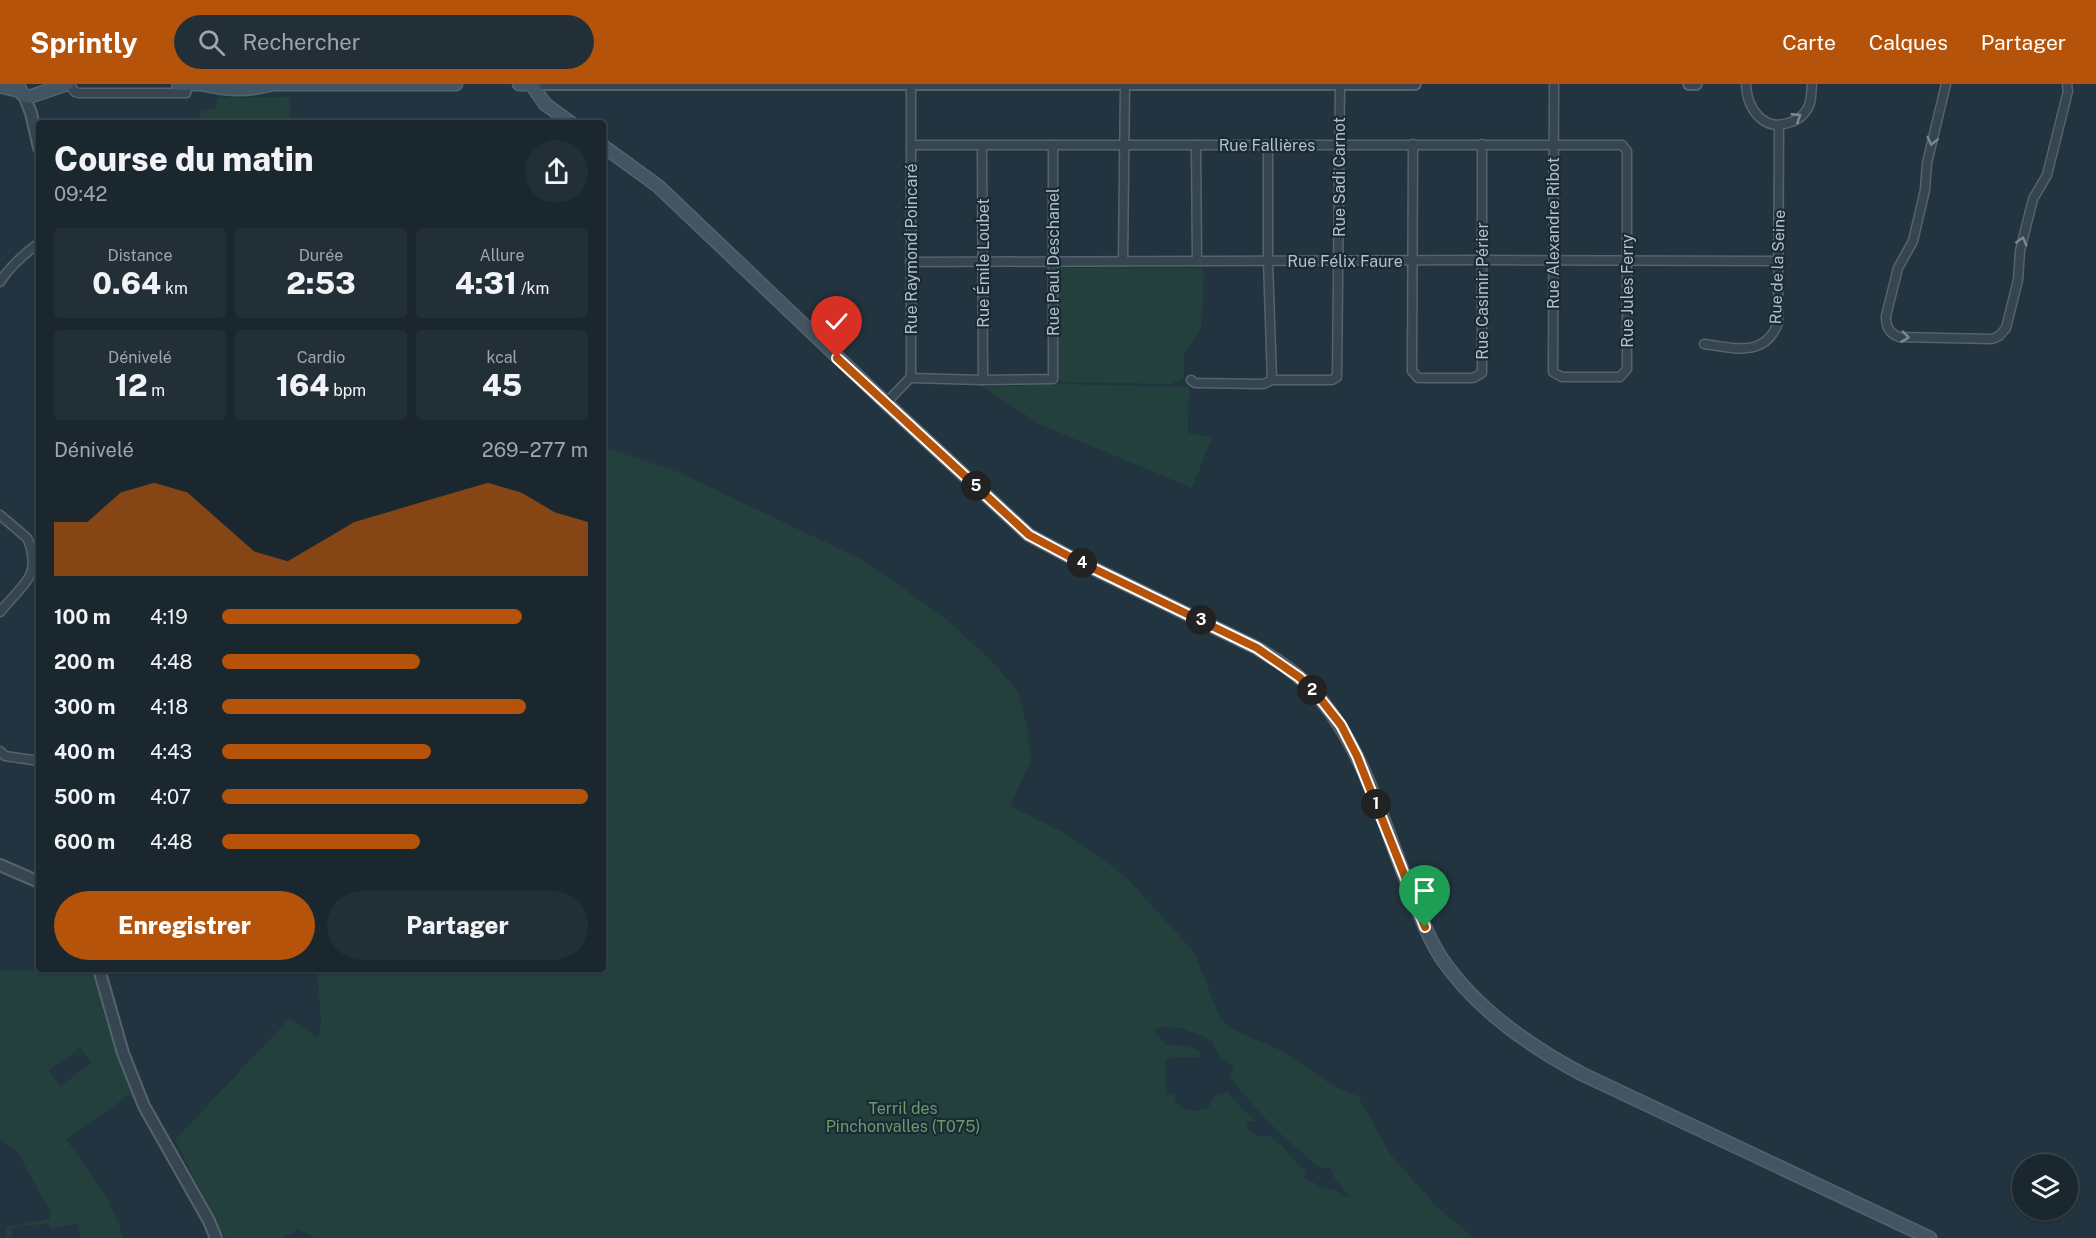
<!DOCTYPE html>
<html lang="fr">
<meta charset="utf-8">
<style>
:root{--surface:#1a272f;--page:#232f37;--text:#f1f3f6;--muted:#9fa5aa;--line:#38444b;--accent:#b45309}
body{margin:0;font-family:"Public Sans",sans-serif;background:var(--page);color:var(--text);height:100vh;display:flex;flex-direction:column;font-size:22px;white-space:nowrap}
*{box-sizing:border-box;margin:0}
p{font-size:20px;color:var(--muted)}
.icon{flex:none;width:33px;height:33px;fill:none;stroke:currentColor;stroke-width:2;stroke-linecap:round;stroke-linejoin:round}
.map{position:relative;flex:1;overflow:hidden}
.drawer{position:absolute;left:36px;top:36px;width:570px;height:852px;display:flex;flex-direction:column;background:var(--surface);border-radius:6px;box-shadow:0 2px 4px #0004,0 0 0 2px var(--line)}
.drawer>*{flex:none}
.controls{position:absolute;left:2012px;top:1070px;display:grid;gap:12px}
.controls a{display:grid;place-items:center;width:66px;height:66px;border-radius:50%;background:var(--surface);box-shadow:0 2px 4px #0004,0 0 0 2px var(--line);font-size:30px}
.pin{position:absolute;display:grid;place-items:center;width:51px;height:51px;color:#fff;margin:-62px -26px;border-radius:50% 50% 50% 0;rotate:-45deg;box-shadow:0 0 6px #0007}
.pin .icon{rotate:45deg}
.km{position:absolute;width:30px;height:30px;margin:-15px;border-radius:50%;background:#222;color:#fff;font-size:16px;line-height:30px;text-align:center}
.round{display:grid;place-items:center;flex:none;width:63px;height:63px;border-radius:32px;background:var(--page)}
.summary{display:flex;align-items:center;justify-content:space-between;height:102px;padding:0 18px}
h1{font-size:33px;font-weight:800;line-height:45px}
.stats{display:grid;grid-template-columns:repeat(3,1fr);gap:9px;height:102px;padding:6px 18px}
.stats div{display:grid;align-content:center;border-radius:6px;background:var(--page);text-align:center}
.stats b{font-size:30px;font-weight:800}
.stats small{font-size:16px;font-weight:400}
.stats p{font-size:16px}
.chart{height:168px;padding:12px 18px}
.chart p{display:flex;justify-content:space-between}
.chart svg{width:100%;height:108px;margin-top:6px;fill:var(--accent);opacity:.7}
.cta{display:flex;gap:12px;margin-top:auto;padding:12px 18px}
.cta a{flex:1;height:69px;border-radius:36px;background:var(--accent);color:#fff;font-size:24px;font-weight:800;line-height:69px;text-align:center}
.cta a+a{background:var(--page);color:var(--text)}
ul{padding:0 18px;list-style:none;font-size:20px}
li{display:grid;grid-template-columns:96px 72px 1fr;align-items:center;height:45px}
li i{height:15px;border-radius:8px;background:var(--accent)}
header{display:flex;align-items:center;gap:36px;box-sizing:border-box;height:84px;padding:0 30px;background:var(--accent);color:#fff}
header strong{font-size:28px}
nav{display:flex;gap:33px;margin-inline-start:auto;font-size:21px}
.search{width:420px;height:54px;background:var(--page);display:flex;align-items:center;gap:15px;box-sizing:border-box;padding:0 21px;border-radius:33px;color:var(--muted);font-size:22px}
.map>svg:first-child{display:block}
.green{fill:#24403d;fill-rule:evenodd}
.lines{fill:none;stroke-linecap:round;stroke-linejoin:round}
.minor-casing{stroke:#54636d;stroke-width:11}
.tertiary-casing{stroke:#54636d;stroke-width:14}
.secondary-casing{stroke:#54636d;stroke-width:15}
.minor{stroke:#36454f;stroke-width:8}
.tertiary{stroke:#36454f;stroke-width:10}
.secondary{stroke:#435562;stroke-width:12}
.oneway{stroke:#7a8993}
.route-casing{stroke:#fff;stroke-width:12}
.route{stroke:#b45309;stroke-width:8}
.labels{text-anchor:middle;stroke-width:4.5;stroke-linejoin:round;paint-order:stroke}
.street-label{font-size:16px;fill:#b1c0ca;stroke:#1b2a34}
.park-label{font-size:16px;fill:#679d68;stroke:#1b2a34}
</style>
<header>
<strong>Sprintly</strong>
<div class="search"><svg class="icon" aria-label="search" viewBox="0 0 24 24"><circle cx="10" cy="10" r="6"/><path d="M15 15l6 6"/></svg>Rechercher</div>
<nav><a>Carte</a><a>Calques</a><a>Partager</a></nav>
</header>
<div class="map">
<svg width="2096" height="1154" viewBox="0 0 2096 1154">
<rect width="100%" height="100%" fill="#22343f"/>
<g class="green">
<path d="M290 13V39H201L200 27 216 24 218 14Z"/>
<path d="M1059 184H1201L1204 191 1201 245 1184 269V293L1171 300 1061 298 1057 292Z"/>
<path d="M1057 300 1189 303 1188 349 1212 353 1192 404 1041 341 983 303Z"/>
<path d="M603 363 678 388 863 476 945 534 989 575 1018 607 1027 643 1031 676 1010 722 1066 750 1123 790 1194 868 1220 934 1230 944 1282 967 1333 1002 1358 1012 1390 1070 1437 1123 1474 1154H315L298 1145 283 1154H225L175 1056 289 935 319 955 321 936 317 885H603ZM1164 943 1180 944 1210 955 1221 974 1234 983 1230 991C1254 1027 1288 1058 1321 1085L1330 1083 1333 1092 1348 1111V1115L1335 1106 1322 1104 1310 1096 1301 1093 1307 1090 1281 1061 1269 1052H1259L1247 1044 1246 1038 1257 1037 1244 1027 1228 1008 1215 1011 1208 1024C1194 1028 1176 1029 1174 1010L1167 1011 1165 1000 1166 975 1177 973 1200 974V968L1188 962 1165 961 1153 946Z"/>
<path d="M92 885 132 1009 66 1055 110 1118 108 1122 114 1129 124 1154H80L78 1140 50 1144 49 1139 11 1144 12 1154H6V1143L50 1135 51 1129 18 1069 0 1054V887ZM80 964 92 979 60 1002 49 986Z"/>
</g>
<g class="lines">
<defs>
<g id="minor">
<path d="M69 0 75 8 79 9H186L188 0"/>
<path d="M1746 0C1747 25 1764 49 1791 38 1797 36 1802 33 1806 27 1812 20 1811 9 1812 0"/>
<path d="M1946 0 1927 79 1925 106 1913 157 1898 184 1886 232C1886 243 1889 249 1899 253L1992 255 1999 252 2006 244 2018 196 2020 167 2033 115 2047 91 2068 7 2067 0"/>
<path d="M1413 60 1412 287 1418 294H1473L1482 289V60"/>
<path d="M911 61C1147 62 1382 60 1618 61H1622L1627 67V285L1620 293H1562L1553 288 1554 0"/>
<path d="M1196 61 1197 177"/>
<path d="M1268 61V177L1272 296"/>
<path d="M982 62 983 296"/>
<path d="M1123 177 1125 1"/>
<path d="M910 178 1482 176 1779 177"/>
<path d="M0 198C10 182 24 170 39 159"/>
<path d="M1704 260C1734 264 1765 274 1778 239L1779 42"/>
<path d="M910 294 983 296 1053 295V61"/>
<path d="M1191 296 1195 299 1263 300 1272 296H1332L1337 293 1340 0"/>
<path d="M886 319 910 294 911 289V2"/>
<path d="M0 431 27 454C32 463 35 482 30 491 26 501 7 519 0 528"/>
<path d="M0 667 5 672 39 677"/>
</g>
<g id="tertiary">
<path d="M531 0H1335"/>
<path d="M1341 0H1415"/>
<path d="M1689 0H1696"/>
<path d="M24 11 31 29 39 64"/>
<path d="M0 781 39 798"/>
<path d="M99 885 123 969 144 1022 209 1137 216 1154"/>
</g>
<g id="secondary">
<path d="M18 0 22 10 29 13 67 0"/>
<path d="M178 0H201"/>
<path d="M202 0C226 6 245 7 269 1"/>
<path d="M266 0H456"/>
<path d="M519 0H531L545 20 571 39"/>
<path d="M0 2 20 7"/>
<path d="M603 62 658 102 886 319 1029 451 1074 475 1257 564C1278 577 1299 590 1315 609 1361 659 1383 738 1408 801 1418 826 1427 852 1442 875 1477 926 1529 962 1582 990L1930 1154"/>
</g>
</defs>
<use href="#minor" class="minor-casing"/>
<use href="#tertiary" class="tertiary-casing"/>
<use href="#secondary" class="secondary-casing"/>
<use href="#minor" class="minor"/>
<use href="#tertiary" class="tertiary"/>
<use href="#secondary" class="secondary"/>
</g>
<defs><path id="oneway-chevron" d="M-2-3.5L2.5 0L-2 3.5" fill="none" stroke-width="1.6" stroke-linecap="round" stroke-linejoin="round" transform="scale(1.5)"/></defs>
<g class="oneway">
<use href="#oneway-chevron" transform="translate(1797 33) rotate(-33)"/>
<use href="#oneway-chevron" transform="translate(1932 57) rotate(104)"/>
<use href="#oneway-chevron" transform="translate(2022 157) rotate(-75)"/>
<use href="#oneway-chevron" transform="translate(1905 253) rotate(7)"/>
</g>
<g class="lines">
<defs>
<path id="route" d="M837 274 1029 451 1074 475 1257 564 1299 593 1315 608 1341 641 1357 672 1425 843"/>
</defs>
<use href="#route" class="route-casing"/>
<use href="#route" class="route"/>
</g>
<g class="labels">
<g class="street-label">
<text x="1267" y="67">Rue Fallières</text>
<text transform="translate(1339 93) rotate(-90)" y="6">Rue Sadi Carnot</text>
<text transform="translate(1553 149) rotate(-90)" y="6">Rue Alexandre Ribot</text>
<text transform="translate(911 165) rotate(-90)" y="6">Rue Raymond Poincaré</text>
<text x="1345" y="183">Rue Félix Faure</text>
<text transform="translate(1053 178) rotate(-90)" y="6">Rue Paul Deschanel</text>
<text transform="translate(983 179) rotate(-90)" y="6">Rue Émile Loubet</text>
<text transform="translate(1777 183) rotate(-88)" y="6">Rue de la Seine</text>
<text transform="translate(1482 207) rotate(-90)" y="6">Rue Casimir Périer</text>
<text transform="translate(1627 207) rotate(-90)" y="6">Rue Jules Ferry</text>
</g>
<g class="park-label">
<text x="903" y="1030">Terril des<tspan x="903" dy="18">Pinchonvalles (T075)</tspan></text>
</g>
</g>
</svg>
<div class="controls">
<a><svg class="icon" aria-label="layers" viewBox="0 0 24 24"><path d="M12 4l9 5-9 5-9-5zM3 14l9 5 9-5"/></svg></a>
</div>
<div class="pin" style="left:1425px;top:843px;background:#1e9e55"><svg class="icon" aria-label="arrive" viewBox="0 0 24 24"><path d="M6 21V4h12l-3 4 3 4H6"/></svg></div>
<div class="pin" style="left:837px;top:274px;background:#d93025"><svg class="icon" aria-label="check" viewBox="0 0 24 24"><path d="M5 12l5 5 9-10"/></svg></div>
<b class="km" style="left:1376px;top:720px">1</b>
<b class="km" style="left:1312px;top:606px">2</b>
<b class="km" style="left:1201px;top:536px">3</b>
<b class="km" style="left:1082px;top:479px">4</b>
<b class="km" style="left:976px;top:402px">5</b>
<section class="drawer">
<div class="summary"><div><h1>Course du matin</h1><p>09:42</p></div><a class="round"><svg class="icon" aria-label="share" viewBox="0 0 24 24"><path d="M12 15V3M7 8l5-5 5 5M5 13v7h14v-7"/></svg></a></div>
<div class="stats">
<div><p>Distance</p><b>0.64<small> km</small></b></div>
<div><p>Durée</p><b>2:53</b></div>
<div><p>Allure</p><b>4:31<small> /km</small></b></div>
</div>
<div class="stats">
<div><p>Dénivelé</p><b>12<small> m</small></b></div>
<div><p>Cardio</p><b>164<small> bpm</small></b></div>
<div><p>kcal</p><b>45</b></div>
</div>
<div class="chart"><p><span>Dénivelé</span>269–277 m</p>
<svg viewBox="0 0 160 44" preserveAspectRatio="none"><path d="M0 44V22L10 22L20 10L30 6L40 10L50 22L60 34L70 38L80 30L90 22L100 18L110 14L120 10L130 6L140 10L150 18L160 22V44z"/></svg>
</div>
<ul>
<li><b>100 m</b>4:19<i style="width:82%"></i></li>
<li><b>200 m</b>4:48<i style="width:54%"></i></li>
<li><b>300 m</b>4:18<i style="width:83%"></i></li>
<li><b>400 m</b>4:43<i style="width:57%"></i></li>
<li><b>500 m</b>4:07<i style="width:100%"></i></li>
<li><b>600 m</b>4:48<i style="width:54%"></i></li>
</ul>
<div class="cta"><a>Enregistrer</a><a>Partager</a></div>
</section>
</div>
